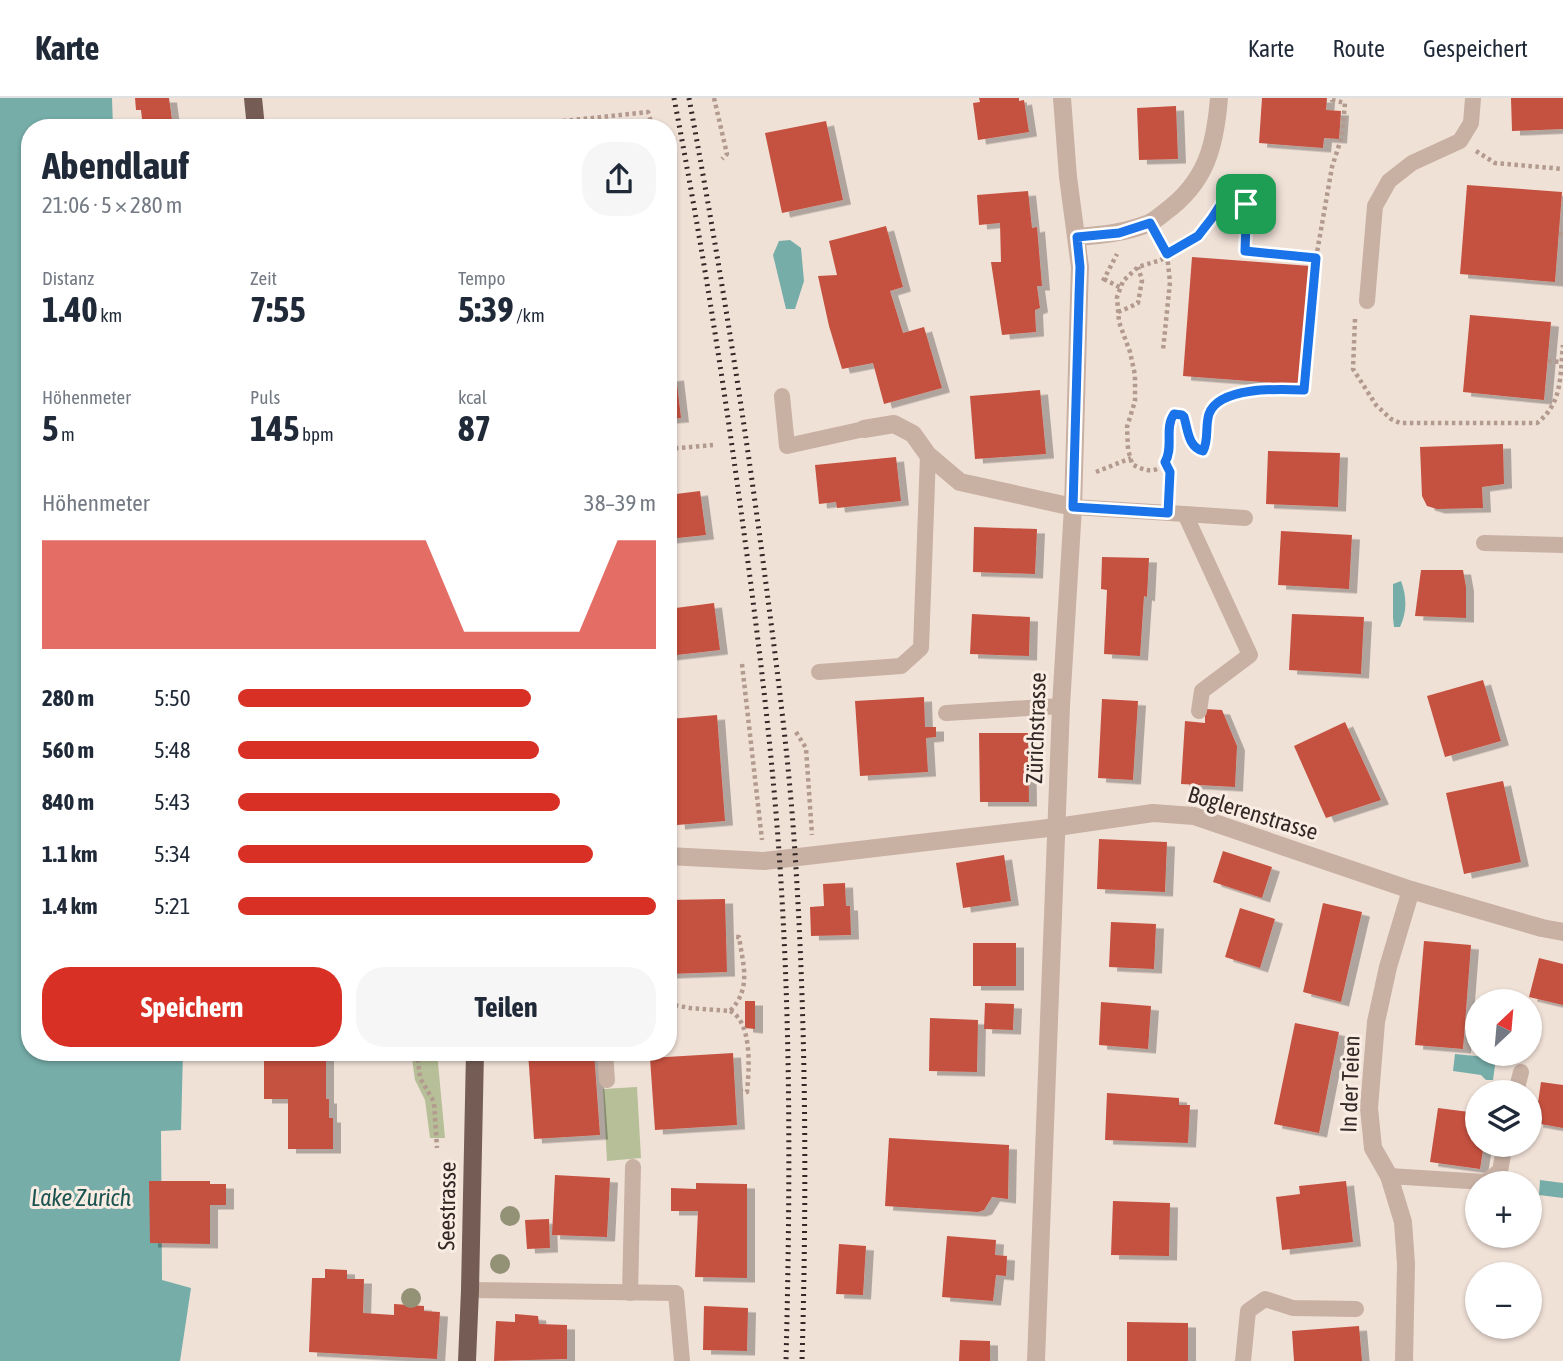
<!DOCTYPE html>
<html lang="de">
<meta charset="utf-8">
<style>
:root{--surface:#fff;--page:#f6f6f7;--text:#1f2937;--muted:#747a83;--line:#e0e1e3;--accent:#d93025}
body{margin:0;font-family:"Asap Condensed",sans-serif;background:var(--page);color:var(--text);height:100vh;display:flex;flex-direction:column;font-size:26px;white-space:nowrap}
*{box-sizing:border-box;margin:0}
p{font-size:23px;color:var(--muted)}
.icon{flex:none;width:38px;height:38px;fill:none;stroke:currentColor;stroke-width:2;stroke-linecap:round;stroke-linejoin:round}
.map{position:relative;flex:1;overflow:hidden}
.sheet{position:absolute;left:21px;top:21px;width:656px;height:942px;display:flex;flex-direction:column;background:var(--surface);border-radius:28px;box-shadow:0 2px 5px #0004}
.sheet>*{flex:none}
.needle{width:46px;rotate:26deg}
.fabs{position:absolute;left:1465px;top:891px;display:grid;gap:14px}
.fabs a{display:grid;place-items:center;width:77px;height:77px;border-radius:50%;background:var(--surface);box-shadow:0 2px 5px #0004;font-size:35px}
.pin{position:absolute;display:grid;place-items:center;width:60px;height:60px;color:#fff;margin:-30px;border-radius:14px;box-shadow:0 4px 10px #0006}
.round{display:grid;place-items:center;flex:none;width:74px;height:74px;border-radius:28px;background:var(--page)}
.head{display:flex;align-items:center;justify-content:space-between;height:119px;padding:0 21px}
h1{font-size:38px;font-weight:700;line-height:52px}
.metrics{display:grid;grid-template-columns:repeat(3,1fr);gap:10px;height:119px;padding:7px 21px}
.metrics div{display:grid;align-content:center}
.metrics b{font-size:35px;font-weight:700}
.metrics small{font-size:19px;font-weight:400}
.metrics p{font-size:19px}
.chart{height:196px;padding:14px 21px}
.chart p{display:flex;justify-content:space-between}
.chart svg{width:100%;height:126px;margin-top:7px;fill:var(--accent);opacity:.7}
.button{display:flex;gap:14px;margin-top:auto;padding:14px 21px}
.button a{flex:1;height:80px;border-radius:28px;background:var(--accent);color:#fff;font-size:28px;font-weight:700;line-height:80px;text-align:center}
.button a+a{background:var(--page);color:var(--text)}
ul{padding:0 21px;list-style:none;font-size:23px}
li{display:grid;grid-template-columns:112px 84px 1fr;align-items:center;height:52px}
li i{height:18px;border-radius:9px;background:var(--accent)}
header{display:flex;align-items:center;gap:42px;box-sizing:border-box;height:98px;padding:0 35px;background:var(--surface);border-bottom:2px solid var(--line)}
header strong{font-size:33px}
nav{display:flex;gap:38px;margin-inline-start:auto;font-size:24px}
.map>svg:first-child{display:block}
.green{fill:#b6bf97}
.water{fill:#76ada9}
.building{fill:#c55140;filter:url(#shadow)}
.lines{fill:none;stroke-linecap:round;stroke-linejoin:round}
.path{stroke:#b39a8e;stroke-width:4.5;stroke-dasharray:3.5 3.5;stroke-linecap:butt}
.service{stroke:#c8b0a3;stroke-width:16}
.minor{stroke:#c8b0a3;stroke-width:18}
.primary{stroke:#755d56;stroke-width:18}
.rail{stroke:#332825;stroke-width:5;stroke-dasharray:2 5;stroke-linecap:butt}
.tree{fill:#939277}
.route-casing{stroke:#fff;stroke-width:14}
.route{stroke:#1a73e8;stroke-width:9}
.labels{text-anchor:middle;stroke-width:6;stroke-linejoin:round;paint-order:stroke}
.street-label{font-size:23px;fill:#332825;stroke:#f8ece3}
.water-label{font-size:24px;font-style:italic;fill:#1c5451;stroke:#f8ece3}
</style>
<header>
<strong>Karte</strong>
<nav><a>Karte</a><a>Route</a><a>Gespeichert</a></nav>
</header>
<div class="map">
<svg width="1563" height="1263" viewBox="0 0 1563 1263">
<defs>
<filter id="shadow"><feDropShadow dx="8" dy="4.5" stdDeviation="0" flood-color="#0004"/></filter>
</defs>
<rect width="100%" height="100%" fill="#f0e1d7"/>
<g class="green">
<path d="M411 954H437L445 1040H430L425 1002 415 982Z"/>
<path d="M637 989 641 1060 607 1063 603 991Z"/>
</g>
<g class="water">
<path d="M0 0H112L113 30H30V954H183L181 1032 161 1033 162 1182 191 1190 180 1263H0Z"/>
<path d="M790 142 801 150 804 183 795 211H786L773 157 779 143Z"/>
<path d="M1401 483C1407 499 1407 514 1400 529H1394L1393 520V486Z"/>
<path d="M1455 956 1496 960 1493 982H1486L1481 977 1453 973Z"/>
<path d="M1540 1082 1563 1085V1100L1539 1097Z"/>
</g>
<g class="building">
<path d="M135 0H169L173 30H143L141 12H136Z"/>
<path d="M979 0H1019V3L1024 2 1029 34 978 42 973 5 980 4Z"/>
<path d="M1262 0H1327L1326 12 1341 13 1339 41 1324 40 1323 50 1259 45Z"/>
<path d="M1511 0H1563V31L1512 33Z"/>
<path d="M1176 8 1178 61 1139 62 1137 10Z"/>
<path d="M826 23 843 102 782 115 765 35Z"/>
<path d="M1467 87 1562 94 1555 184 1460 176Z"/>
<path d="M1028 93 1032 130 1037 129 1042 188H1037L1040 210 1035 212 1036 234 1002 237 991 164H1001L1000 125 979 127 977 97Z"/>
<path d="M886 128 903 189 890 193 903 235 924 229 942 290 884 306 873 265 842 271 829 228 818 178 837 177 829 143Z"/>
<path d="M1192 159 1310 168 1301 287 1183 278Z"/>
<path d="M1470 217 1551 224 1544 302 1463 294Z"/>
<path d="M676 278 681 320 668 321V279Z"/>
<path d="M1040 292 1046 356 975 361 970 298Z"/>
<path d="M1503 346 1504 386 1482 389 1483 410 1437 411 1427 408 1422 398 1420 349Z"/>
<path d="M1268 353 1340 355 1338 409 1266 406Z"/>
<path d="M896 359 901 403 837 410 836 404 819 406 815 367Z"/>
<path d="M700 393 706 437 668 441V397Z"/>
<path d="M974 429 1037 431 1035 476 973 474Z"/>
<path d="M1281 433 1352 437 1349 491 1278 487Z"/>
<path d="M1102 459 1149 460 1147 499 1144 498 1140 558 1104 556 1107 492 1101 491Z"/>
<path d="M1421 472H1463L1466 489V520L1415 518Z"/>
<path d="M714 505 720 552 668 558V511Z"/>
<path d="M972 516 1030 519 1029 558 970 556Z"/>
<path d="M1292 516 1364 519 1361 576 1289 572Z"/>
<path d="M1483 582 1501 643 1445 659 1427 598Z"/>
<path d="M924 599 925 629H936V639L926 640 928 674 860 678 855 603Z"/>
<path d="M1102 601 1138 603 1133 682 1098 680Z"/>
<path d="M1205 611 1222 612 1237 648 1235 689 1181 686 1185 623 1205 625Z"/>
<path d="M717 617 725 723 677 727 669 621Z"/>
<path d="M1345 624 1381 702 1326 720 1294 648Z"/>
<path d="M979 635H1028L1029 704H980Z"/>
<path d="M1503 683 1521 764 1464 776 1446 695Z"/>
<path d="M1099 741 1167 744 1165 794 1097 791Z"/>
<path d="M1223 753 1272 769 1262 800 1213 784Z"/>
<path d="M1004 757 1011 803 963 810 956 765Z"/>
<path d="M845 785 846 808H850L851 837 811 838 810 809 824 808 823 786Z"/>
<path d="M725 801 727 874 668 876V802Z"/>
<path d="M1323 805 1362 814 1341 904 1303 894Z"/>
<path d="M1240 810 1275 821 1260 870 1225 859Z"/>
<path d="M1111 824 1156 826 1154 871 1109 869Z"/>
<path d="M1424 843 1471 847 1463 951 1415 947Z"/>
<rect x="973" y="845" width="43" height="43"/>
<path d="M1539 860 1563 866V907L1529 899Z"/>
<path d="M745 903H755V931L745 930Z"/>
<path d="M1101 904 1151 908 1148 951 1099 947Z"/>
<path d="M985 905 1014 906 1013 932 984 931Z"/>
<path d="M930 920 978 922 977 974 929 973Z"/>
<path d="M1295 925 1339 934 1319 1035 1274 1026Z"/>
<path d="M264 954H326V1001H329V1020H333V1051H288V1001H264Z"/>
<path d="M528 954H594L600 1037 534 1041Z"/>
<path d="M733 955 737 1027 655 1032 650 960Z"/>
<path d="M1541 984 1563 987V1030L1535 1025Z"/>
<path d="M1107 995 1179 1000V1007H1190L1188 1045 1105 1042Z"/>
<path d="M1438 1010 1477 1015V1046H1484L1480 1071 1430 1064Z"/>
<path d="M889 1040 1009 1047 1008 1101 992 1099 984 1112 978 1114 885 1108Z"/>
<path d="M555 1077 610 1080 607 1139 552 1137Z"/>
<path d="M149 1083H210V1086H226V1107H210V1146L150 1145Z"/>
<path d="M1346 1083 1353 1144 1282 1152 1276 1099 1300 1096 1299 1088Z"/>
<path d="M696 1085 747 1086V1180L695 1179 698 1113H671V1090L696 1091Z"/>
<path d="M1113 1103 1170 1105 1169 1158 1111 1157Z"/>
<path d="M549 1121 550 1150 527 1151 525 1122Z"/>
<path d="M947 1138 996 1142 995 1157 1007 1158 1006 1178 996 1177 993 1203 942 1199Z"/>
<path d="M839 1146 866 1148 863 1197 836 1196Z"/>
<path d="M325 1171 347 1172V1181H364L363 1215 394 1217V1206L424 1208V1213L440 1214 437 1261 309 1254 312 1180H325Z"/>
<path d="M704 1208 748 1210 747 1253 703 1252Z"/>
<path d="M515 1216 538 1218 539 1226 567 1227V1261L494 1263 496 1223 515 1224Z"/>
<path d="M1127 1224 1188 1225V1263H1127Z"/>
<path d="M1359 1228 1362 1263H1294L1292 1233Z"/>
<path d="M960 1242 990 1243V1263H959Z"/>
</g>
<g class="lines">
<g class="path">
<path d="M714 0 727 56 722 61"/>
<path d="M522 30 526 27 648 14 653 30"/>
<path d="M1476 53 1495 65 1563 71"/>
<path d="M1218 82 1247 97 1245 153 1316 160 1304 292C1280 291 1219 288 1209 316 1205 328 1210 342 1203 353 1188 349 1188 332 1184 319L1182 317 1174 316C1163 331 1178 358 1159 370 1150 375 1141 371 1132 366L1128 351 1127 329 1135 303V277L1130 254 1119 224 1117 199 1123 183 1138 169 1161 162 1167 156 1198 138 1212 120 1232 89"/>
<path d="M1559 136 1563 137"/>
<path d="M1161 144 1167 156 1170 184 1163 252"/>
<path d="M1316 160 1332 69 1342 38 1345 5 1332 2V0"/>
<path d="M1104 181 1121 190"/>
<path d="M1103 183 1117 156"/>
<path d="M1118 214 1130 209 1138 205 1142 182 1138 169"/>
<path d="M1355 221 1353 271 1376 307 1391 321 1400 325H1537C1563 305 1560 277 1563 247"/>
<path d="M1548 263 1562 264"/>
<path d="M668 351 713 347"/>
<path d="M1165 365 1170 374 1169 394"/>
<path d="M1096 374 1131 360"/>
<path d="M742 566 762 742"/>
<path d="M796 634 806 650 812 737"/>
<path d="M668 906 690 910 730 913C752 890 743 867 739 839H734"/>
<path d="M730 913C753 924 749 973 747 994L742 993"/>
<path d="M417 954 420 980 434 1004 437 1050"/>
</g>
<g class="service">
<path d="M1367 203 1375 108 1389 83 1412 65 1460 43 1471 25 1473 0"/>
<path d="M782 298 787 348 864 331"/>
<path d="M1073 409 1185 416"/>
<path d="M1484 445 1563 447"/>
<path d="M819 574 901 568 921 550 928 357"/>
<path d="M1199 613 1202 593 1250 557 1185 416 1245 420"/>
<path d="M946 615 1061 608"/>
<path d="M605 954 607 982"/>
<path d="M1516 994 1521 974"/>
<path d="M1389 1078 1485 1084 1500 1073 1505 1046"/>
<path d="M470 1192 676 1195 682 1263"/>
<path d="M630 1195 633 1069"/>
<path d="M1243 1263 1248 1213 1265 1201 1293 1210 1356 1211"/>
</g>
<g class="minor">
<path d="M1077 139C1100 137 1124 135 1147 126 1153 124 1159 119 1165 114 1206 84 1215 49 1219 0"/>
<path d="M864 331 894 326 913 336 928 357 960 384 1073 409"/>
<path d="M668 758 764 763 1057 729 1153 715 1194 718 1411 792 1542 830 1563 834"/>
<path d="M1036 1263 1061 608 1073 409 1079 199 1080 169 1068 79 1062 0"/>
<path d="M1404 1263 1406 1166 1403 1124 1389 1078 1373 1050 1369 1010 1376 924 1388 869 1411 792"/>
</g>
<g class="primary">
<path d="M253 0 256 30"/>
<path d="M467 1263 470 1192 475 954"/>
</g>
<g class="rail">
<path d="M674 0C699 130 720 260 738 391 756 521 773 653 781 784 791 944 790 1103 786 1263"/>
<path d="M689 0C719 161 745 323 766 486 777 570 788 655 794 740 806 914 807 1088 802 1263"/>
</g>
</g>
<g class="tree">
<circle cx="510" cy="1118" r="10"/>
<circle cx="500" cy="1166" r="10"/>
<circle cx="411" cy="1200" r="10"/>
</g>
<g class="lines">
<defs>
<path id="route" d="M1232 89 1247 97 1245 153 1316 160 1304 292C1280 291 1219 288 1209 316 1205 328 1209 342 1203 353 1188 349 1188 332 1184 319L1182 317 1174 316C1164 330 1174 350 1165 364L1170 374 1168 415 1073 409 1079 199 1080 169 1077 139 1119 135 1150 125 1167 156 1198 138 1212 120Z"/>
</defs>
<use href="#route" class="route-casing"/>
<use href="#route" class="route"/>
</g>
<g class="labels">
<g class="street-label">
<text transform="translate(1036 630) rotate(-88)" y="8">Zürichstrasse</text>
<text transform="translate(1253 715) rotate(17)" y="8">Boglerenstrasse</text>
<text transform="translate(1350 986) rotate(-88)" y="8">In der Teien</text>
<text transform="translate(447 1108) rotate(-89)" y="8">Seestrasse</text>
</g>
<g class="water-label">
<text x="81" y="1108">Lake Zurich</text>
</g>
</g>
</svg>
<div class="fabs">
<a><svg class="needle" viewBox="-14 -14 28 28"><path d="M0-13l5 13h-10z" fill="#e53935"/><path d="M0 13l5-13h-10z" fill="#747a83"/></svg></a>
<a><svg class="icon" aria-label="layers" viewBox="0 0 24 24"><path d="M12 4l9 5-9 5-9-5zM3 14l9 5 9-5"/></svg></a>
<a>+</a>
<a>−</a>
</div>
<div class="pin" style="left:1246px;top:106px;background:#1e9e55"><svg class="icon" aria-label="arrive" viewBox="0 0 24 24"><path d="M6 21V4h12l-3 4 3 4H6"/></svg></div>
<section class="sheet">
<div class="head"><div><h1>Abendlauf</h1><p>21:06 · 5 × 280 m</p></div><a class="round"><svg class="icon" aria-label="share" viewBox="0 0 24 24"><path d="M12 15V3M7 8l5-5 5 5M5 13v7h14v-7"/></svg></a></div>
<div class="metrics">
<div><p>Distanz</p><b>1.40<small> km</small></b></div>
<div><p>Zeit</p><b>7:55</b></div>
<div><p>Tempo</p><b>5:39<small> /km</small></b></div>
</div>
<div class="metrics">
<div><p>Höhenmeter</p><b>5<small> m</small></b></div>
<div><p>Puls</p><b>145<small> bpm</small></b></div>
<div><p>kcal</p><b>87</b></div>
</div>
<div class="chart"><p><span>Höhenmeter</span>38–39 m</p>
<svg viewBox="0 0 160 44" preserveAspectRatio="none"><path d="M0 44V6L10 6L20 6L30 6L40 6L50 6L60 6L70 6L80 6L90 6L100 6L110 38L120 38L130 38L140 38L150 6L160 6V44z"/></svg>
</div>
<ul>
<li><b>280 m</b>5:50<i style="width:70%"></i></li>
<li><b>560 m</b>5:48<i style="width:72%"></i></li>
<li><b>840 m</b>5:43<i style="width:77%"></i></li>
<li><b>1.1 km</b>5:34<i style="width:85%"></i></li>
<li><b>1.4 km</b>5:21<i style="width:100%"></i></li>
</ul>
<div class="button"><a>Speichern</a><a>Teilen</a></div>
</section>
</div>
